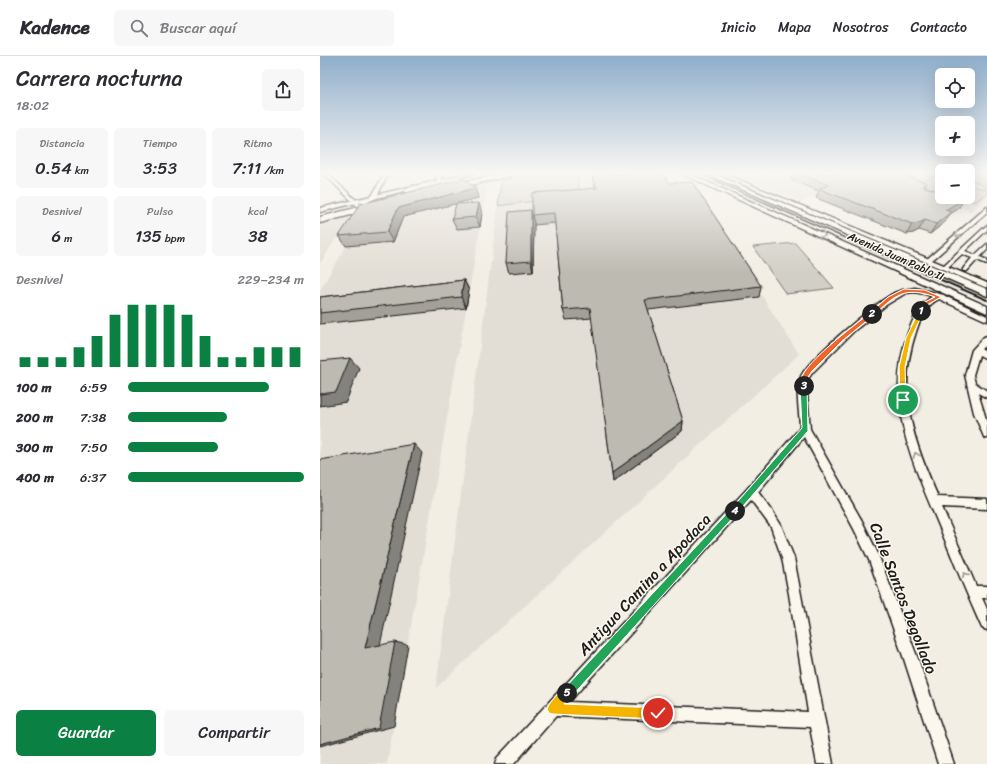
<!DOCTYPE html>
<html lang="es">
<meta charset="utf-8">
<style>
:root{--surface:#fff;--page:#f7f7f7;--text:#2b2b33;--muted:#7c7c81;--line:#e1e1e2;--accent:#0b8043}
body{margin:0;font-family:Sriracha,sans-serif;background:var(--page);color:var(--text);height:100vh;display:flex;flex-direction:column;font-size:15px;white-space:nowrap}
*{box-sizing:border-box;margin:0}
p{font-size:13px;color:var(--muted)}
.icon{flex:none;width:22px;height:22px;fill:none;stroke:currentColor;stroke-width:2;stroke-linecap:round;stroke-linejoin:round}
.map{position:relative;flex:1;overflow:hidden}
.panel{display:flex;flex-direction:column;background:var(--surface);width:320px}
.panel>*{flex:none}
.controls{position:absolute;left:615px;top:12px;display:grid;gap:8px}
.controls a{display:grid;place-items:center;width:40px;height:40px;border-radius:6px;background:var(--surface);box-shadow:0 4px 16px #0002;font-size:20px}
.pin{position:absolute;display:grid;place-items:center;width:34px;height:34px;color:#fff;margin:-17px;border:2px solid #fff;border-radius:50%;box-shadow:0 1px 4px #0007}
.km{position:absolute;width:20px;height:20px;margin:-10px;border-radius:50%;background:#222;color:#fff;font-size:11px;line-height:20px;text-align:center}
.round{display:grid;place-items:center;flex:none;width:42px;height:42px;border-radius:6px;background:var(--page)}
.headline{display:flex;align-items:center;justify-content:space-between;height:68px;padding:0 16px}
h1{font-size:22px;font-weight:600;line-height:30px}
.metrics{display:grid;grid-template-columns:repeat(3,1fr);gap:6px;height:68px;padding:4px 16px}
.metrics div{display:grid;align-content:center;border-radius:6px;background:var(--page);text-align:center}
.metrics b{font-size:17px;font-weight:600}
.metrics small{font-size:11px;font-weight:400}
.metrics p{font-size:11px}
.chart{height:112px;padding:8px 16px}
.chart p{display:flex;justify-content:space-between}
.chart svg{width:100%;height:72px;margin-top:4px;stroke:var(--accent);stroke-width:6}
.primary-button{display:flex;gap:8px;margin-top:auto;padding:8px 16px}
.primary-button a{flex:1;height:46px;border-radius:6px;background:var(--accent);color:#fff;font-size:16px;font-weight:600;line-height:46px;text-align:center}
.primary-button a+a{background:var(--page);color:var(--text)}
ul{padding:0 16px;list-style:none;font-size:13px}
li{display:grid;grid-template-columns:64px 48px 1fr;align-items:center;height:30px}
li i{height:10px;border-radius:5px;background:var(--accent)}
header{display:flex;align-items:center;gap:24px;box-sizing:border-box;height:56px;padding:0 20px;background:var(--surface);border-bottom:1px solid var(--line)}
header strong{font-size:19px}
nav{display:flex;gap:22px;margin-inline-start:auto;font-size:14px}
.search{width:280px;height:36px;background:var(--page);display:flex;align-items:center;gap:10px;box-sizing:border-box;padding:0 14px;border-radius:6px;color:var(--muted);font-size:15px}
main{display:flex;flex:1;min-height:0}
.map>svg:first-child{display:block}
.built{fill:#e2ded5}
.green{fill:#d2cfc6;stroke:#777671}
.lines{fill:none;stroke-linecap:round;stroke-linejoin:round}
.minor-casing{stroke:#1c1c1c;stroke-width:3}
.tertiary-casing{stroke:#1c1c1c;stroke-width:3}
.secondary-casing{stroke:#1c1c1c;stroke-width:3}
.primary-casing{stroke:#1c1c1c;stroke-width:3}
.minor{fill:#fbf7ec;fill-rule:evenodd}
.tertiary{fill:#fbf7ec;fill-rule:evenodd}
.secondary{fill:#fbf7ec;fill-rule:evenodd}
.primary{fill:#fbf7ec;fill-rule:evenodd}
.rail-far1{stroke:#1c1c1c;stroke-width:1.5}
.rail{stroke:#1c1c1c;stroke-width:2}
.wall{fill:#a3a098;stroke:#1c1c1c}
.shaded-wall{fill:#84827c;stroke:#1c1c1c}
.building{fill:#bdbab1;stroke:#1c1c1c}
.oneway{stroke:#97948e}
.split-1{fill:#f5b400;stroke:#fff}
.split-2{fill:#f0652b;stroke:#fff}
.split-3{fill:#f0652b;stroke:#fff}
.split-4{fill:#22a559;stroke:#fff}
.split-5{fill:#22a559;stroke:#fff}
.split-6{fill:#f5b400;stroke:#fff}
.labels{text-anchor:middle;stroke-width:3;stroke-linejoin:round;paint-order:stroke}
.far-street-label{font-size:11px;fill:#1c1c1c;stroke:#fbf7ec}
.near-street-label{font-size:16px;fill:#1c1c1c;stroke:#fbf7ec}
</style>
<header>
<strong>Kadence</strong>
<div class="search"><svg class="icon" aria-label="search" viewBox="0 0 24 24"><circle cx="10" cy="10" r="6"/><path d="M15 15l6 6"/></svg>Buscar aquí</div>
<nav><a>Inicio</a><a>Mapa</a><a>Nosotros</a><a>Contacto</a></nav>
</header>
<main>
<section class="panel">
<div class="headline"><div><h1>Carrera nocturna</h1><p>18:02</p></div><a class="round"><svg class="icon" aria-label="share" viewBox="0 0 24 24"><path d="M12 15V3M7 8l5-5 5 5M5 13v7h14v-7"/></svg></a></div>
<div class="metrics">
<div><p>Distancia</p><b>0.54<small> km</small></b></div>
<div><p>Tiempo</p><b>3:53</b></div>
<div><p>Ritmo</p><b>7:11<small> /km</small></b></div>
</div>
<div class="metrics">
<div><p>Desnivel</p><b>6<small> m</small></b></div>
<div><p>Pulso</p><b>135<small> bpm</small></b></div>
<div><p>kcal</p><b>38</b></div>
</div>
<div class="chart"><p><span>Desnivel</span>229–234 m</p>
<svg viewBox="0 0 160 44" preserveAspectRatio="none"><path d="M5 44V38M15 44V38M25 44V38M35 44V32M45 44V25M55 44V12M65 44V6M75 44V6M85 44V6M95 44V12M105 44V25M115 44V38M125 44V38M135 44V32M145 44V32M155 44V32"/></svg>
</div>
<ul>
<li><b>100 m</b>6:59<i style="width:80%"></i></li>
<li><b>200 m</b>7:38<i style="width:56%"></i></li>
<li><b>300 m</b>7:50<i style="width:51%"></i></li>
<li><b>400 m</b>6:37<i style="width:100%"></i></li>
</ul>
<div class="primary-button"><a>Guardar</a><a>Compartir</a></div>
</section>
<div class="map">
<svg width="667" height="708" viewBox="0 0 667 708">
<rect width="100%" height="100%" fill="#f2eee4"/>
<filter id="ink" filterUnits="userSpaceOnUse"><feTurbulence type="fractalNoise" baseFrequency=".025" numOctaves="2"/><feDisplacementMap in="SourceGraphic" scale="8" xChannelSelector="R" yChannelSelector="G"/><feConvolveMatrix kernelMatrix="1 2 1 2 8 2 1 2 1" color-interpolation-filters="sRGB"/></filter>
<g filter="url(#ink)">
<g class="built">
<path d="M261 118H341L354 135 373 133 479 298 116 632 178 151 263 140Z"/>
<path d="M434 118H622V141H648V123L667 133V141L651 155 542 119 482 146 423 122Z"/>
<path d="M168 126 67 708H0V234L46 157Z"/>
<path d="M31 159 0 208V167Z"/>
</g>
<g class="green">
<path d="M208 118H258L259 139 178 150 181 125Z"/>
<path d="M648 118 667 119V132L648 122Z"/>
<path d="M616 119 622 121V136L598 128Z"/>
<path d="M648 129 667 134V137L655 146 639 141H648Z"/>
<path d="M475 187 514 232 466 238 433 191Z"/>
</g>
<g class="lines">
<defs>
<g id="minor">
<path d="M4 118H8L39 147 52 140 64 118H68L56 142 38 151Z"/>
<path d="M118 118H122L120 125 118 126 116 125Z"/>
<path d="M667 151V156L610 206H606V204Z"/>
<path d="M667 169V174L645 195 655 199 667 188V194L660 201 667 204V208L657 204 647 215H643V213L652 202 642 198 626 213H622V211Z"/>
<path d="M595 232 624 239 625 240 667 260V265L619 243C606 249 600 263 596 276 575 337 594 385 618 441L667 443V453L622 451 656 530H667V542H662L667 553V574L662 572C647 539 634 506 620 472 593 407 563 347 588 277 593 263 599 248 613 240L595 236 586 237 566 249 534 275 493 316 488 323 487 338 490 373 542 465 558 498 598 603 634 708H618L584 603 549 504 534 473 484 381 438 436 451 453 461 469 474 502 513 708H497L490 671 236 660 194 708H175L177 702 427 433 480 372C480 358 475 336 480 323 485 305 556 247 574 237 581 234 587 233 595 232ZM431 444 451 471 462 502 469 538 488 656 249 646Z"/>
<path d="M667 280V288L661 293 667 297V303L659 299 653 319 655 327 667 335V342L658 337 667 366V382L664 381 654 357 645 319 652 294 664 281Z"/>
</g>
<g id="tertiary">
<path d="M145 118H153L0 156V152Z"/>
<path d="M398 118H405L667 227V232Z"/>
</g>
<g id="secondary">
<path d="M362 118H369L667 250V257Z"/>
<path d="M387 118H394L667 233V240Z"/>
</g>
<g id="primary">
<path d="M180 118H191L190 120 129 134 125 132 126 130Z"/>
<path d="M139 122H142V126L89 138 85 136 86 134Z"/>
<path d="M55 147 58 148 59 150 58 152 0 167V161Z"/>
</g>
</defs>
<use href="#minor" class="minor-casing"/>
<use href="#tertiary" class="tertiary-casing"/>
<use href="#secondary" class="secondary-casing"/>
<use href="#primary" class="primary-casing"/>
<use href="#minor" class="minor"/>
<use href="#tertiary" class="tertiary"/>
<use href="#secondary" class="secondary"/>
<use href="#primary" class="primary"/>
<path class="rail-far1" d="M380 118 534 186"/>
<path class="rail" d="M532 185 667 244"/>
</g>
<g class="wall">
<path d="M272 118 349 127 441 230 439 241 328 254 363 365 362 375 293 426 272 262 246 264 243 254 235 167 214 169V167L213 215 189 217 186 207 212 156 275 133 273 125Z"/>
<path d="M472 118H596L589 121 607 127 605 131 644 143 638 153 630 158 625 166 610 178 599 174 593 177 587 178 496 142 499 135 471 124Z"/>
<path d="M155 132 158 142 83 161 73 186 26 190 19 180Z"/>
<path d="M162 157 160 171 137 173 132 163Z"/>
<path d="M144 224 149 234 146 252 0 268V241Z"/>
</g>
<g class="shaded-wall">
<path d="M580 118H596L576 127Z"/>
<path d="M607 127 603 136 602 130Z"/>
<path d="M155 132 158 142 83 161 73 186 67 176 78 152Z"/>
<path d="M644 143 638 153 630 158 625 166 610 178 625 154Z"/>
<path d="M159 147 162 157 160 171 156 161Z"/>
<path d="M211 154 214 167 213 215 211 205Z"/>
<path d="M605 164 599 174 593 177 587 178 592 168Z"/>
<path d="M144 224 149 234 146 252 141 241Z"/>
<path d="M30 302 39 312 26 346 0 350V338Z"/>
<path d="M363 365 362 375 293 426 292 417Z"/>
<path d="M94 388 102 397 59 594 45 592Z"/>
<path d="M75 586 88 589 74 670 0 690V688Z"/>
</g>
<g class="building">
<path d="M272 118H343L349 127 372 126 441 230 325 244 363 365 292 417 270 252 243 254 234 157 212 159V137L277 132Z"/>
<path d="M479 118H582H580L607 127 602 130 622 136V141H637L644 143 625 154 631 156 616 168 605 164 599 167 592 168 499 133 509 129Z"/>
<path d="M144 123 155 132 78 152 67 176 19 180 40 148Z"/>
<path d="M159 147 156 161 132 163 136 148Z"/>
<path d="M211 154V205L186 207 189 156Z"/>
<path d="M144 224 141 241 0 257V241Z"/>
<path d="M30 302 16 336 0 338V305Z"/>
<path d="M94 388 45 592 75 586 59 672 0 688V404Z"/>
</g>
<defs><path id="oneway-chevron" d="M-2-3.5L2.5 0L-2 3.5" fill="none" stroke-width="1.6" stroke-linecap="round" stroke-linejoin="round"/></defs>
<g class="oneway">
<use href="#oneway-chevron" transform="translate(503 179) rotate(24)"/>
<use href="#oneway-chevron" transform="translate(638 179) rotate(139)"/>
<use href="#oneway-chevron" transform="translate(596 399) rotate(-111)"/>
<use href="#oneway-chevron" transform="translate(645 519) rotate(-113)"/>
</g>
</g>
<linearGradient id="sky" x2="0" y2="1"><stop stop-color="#8faecb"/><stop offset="0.54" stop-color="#f9f7f3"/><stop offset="1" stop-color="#f9f7f3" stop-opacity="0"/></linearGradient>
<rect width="667" height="217" fill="url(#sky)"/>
<path class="split-1" d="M600 253 604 255 591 282 585 311 586 344 583 347 580 344 579 311 586 282Z"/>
<path class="split-2" d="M584 233 605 234 621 241 607 249 601 256 599 255 603 247 615 241C585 230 575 239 554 259H550V257L568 241Z"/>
<path class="split-3" d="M550 257 555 258 522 285 492 315 486 324V332H481C480 329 480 326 481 323 486 305 535 269 550 257Z"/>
<path class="split-4" d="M484 328 487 330 488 375 417 457H412V452L482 372 480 330Z"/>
<path class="split-5" d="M415 451 419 455 417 457 251 641 247 642 243 641 242 637 243 634 412 452Z"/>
<path class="split-6" d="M247 632 251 634 252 637 244 648 338 652 342 654 343 657 342 661 338 663 233 658 229 657 227 653C230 645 240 635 247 632Z"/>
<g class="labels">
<g class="far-street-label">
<text transform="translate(576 200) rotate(24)" y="4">Avenida Juan Pablo II</text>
</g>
<g class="near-street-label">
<text transform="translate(324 528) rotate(-47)" y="6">Antiguo Camino a Apodaca</text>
<text transform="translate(584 542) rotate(69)" y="6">Calle Santos Degollado</text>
</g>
</g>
</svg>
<div class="controls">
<a><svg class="icon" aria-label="locate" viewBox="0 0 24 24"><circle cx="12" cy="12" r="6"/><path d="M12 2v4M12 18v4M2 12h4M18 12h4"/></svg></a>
<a>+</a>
<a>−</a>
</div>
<div class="pin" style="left:583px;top:344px;background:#1e9e55"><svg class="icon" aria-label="arrive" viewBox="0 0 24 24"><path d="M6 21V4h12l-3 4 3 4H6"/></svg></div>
<div class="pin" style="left:338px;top:657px;background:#d93025"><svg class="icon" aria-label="check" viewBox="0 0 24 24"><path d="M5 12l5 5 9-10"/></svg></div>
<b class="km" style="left:601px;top:255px">1</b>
<b class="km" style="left:552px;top:258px">2</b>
<b class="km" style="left:484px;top:330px">3</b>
<b class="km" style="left:415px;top:455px">4</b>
<b class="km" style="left:247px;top:637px">5</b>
</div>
</main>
